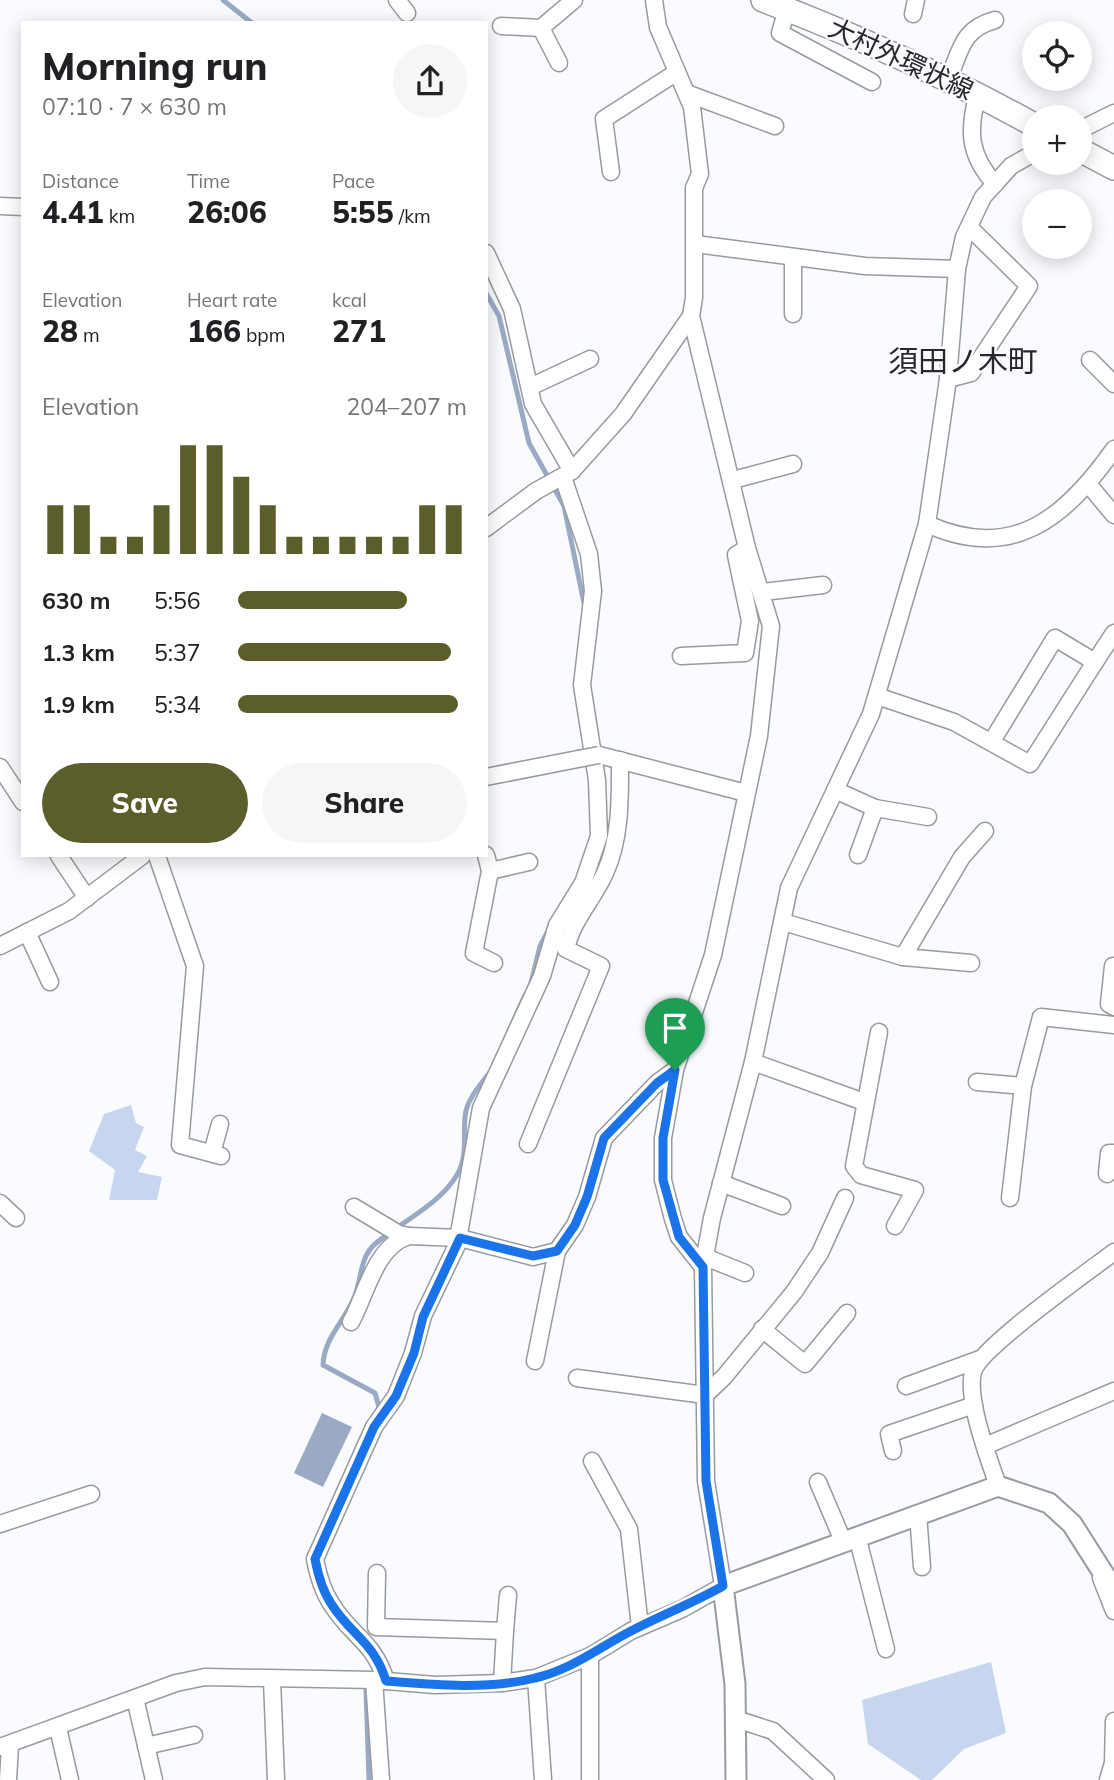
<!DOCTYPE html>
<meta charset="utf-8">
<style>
:root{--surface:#fff;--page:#f6f6f6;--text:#202124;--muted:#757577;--accent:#5b5d2a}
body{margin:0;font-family:Mulish,"Noto Sans JP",sans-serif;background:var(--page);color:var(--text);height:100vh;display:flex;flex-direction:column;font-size:26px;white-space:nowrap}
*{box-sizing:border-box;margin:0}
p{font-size:23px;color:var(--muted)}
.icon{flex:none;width:38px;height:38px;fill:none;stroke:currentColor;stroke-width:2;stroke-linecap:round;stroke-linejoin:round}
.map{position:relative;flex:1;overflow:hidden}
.details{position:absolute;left:21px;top:21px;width:467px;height:836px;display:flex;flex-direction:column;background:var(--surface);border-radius:0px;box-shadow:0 4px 18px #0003}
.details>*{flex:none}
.buttons{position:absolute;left:1022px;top:21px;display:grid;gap:14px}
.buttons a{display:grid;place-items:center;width:70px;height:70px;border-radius:50%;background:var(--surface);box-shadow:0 4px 18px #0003;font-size:35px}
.pin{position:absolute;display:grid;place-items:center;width:60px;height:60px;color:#fff;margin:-72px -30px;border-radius:50% 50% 50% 0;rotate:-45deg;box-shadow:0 0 7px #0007}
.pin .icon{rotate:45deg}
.round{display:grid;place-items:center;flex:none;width:74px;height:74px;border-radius:37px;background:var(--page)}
.head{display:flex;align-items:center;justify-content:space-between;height:119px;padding:0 21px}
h1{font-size:38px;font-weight:800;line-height:52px}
.metrics{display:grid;grid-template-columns:repeat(3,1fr);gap:10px;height:119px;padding:7px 21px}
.metrics div{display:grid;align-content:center}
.metrics b{font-size:30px;font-weight:800}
.metrics small{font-size:19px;font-weight:400}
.metrics p{font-size:19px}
.chart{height:196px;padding:14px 21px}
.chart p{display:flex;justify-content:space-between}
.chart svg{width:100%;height:126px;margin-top:7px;stroke:var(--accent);stroke-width:6}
.button{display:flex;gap:14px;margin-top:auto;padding:14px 21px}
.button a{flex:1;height:80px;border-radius:42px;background:var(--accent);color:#fff;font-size:28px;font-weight:800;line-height:80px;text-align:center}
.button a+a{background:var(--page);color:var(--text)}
ul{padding:0 21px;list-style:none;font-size:23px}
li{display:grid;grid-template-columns:112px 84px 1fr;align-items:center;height:52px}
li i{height:18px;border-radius:9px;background:var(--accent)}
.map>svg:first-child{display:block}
.green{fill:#c7d6ef}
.water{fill:#9baac4}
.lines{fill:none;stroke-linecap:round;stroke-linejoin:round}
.stream{stroke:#9baac4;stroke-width:5}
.minor-casing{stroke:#979aa0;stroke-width:19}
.tertiary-casing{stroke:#979aa0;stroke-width:23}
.secondary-casing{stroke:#979aa0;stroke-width:26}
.minor{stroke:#fff;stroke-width:16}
.tertiary{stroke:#fff;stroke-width:19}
.secondary{stroke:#fff;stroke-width:23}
.minor-bridge-casing{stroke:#979aa0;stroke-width:19;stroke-linecap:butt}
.minor-bridge{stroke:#fff;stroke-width:16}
.route-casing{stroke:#fff;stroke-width:14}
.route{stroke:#1a73e8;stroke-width:9}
.labels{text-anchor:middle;stroke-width:5;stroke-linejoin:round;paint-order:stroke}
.street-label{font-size:26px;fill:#27282a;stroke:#f9fbfe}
.quarter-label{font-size:30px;fill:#27282a;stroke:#f9fbfe}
</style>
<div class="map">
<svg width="1114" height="1780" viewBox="0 0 1114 1780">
<rect width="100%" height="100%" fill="#f9fbfe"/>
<g class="green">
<path d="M131 1105 136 1123 144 1127 135 1150 147 1156 138 1172 162 1177 157 1200H109L115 1170 89 1151 104 1114Z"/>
<path d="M991 1662 1006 1733 964 1749 932 1780H921L868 1744 862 1700Z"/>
</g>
<path class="water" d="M322 1413 352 1427 323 1487 294 1473Z"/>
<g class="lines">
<g class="stream">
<path d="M223 0 252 23"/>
<path d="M486 293 499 316 529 443 564 506 585 608"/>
<path d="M531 983 540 946 549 929"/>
<path d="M509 1031 525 995"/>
<path d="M377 1412 379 1407 375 1393 323 1365C324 1338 344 1322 354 1298 362 1280 359 1258 375 1244 401 1222 439 1205 457 1175 468 1156 463 1138 465 1117 466 1100 481 1084 491 1071"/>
<path d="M366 1690 369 1780"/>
</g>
<defs>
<g id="minor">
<path d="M397 0 407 13"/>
<path d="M654 0 658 27 692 107 700 174 694 188V298L691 316 747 548 771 626 759 736 713 955 675 1070 663 1138V1180L673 1219 679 1237 703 1267"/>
<path d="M787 9 780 33 872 82"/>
<path d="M913 14 916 0"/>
<path d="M501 26 541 28 574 0"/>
<path d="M541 28 559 63"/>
<path d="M949 78C961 49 962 29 995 20"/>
<path d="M978 93C968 130 968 154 995 184"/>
<path d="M689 94 775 126"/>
<path d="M1080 130 1114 113"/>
<path d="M611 172 604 119 677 72"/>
<path d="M0 206 23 207"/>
<path d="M695 244 865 266 957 269"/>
<path d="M486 253 512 309 533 404 572 471"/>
<path d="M793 314V257"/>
<path d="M1090 360 1114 384"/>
<path d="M948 379 971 373 1029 286 969 227"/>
<path d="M530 387 590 359"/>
<path d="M733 480 793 464"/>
<path d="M1089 485 1114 515"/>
<path d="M927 524C1013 563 1066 517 1114 449"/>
<path d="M486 528 536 491 572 471 623 414 691 316"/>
<path d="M763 592 823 585"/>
<path d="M681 656 745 653 750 621 736 555 747 548"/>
<path d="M1095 662 1114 633"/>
<path d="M877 696 954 722 1030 764 1095 662 1055 638 992 741"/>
<path d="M599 755 746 793"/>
<path d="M0 767 23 802"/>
<path d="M486 777 578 759"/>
<path d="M835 790 875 808 858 855"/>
<path d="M875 808 928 817"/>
<path d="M486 855 490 871 474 953 494 963"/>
<path d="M59 856 87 898"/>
<path d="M157 856 195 966 180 1145 221 1156"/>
<path d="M490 871 529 862"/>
<path d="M783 922 903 957 971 963"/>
<path d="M27 932 50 982"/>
<path d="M0 946 69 911 142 856"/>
<path d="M903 957 962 857 985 831"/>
<path d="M1113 966 1109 1004 1114 1007"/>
<path d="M879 1032 854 1166 861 1175 915 1190 895 1226"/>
<path d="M753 1062 864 1102"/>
<path d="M977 1082 1023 1086"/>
<path d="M528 1144 601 966 566 949C572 920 593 900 605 873 621 838 620 798 620 760"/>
<path d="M212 1153 220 1124"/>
<path d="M1107 1174 1109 1153H1114"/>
<path d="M721 1183 782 1206"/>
<path d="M1010 1198 1023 1086 1041 1017 1114 1025"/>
<path d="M0 1203 16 1218"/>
<path d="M354 1207 399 1234 409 1236 460 1238 533 1257 557 1251 575 1225 587 1197 604 1138 657 1083 675 1070"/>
<path d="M705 1257 745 1273"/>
<path d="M351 1322C366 1295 375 1246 409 1236"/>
<path d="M762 1329 805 1364 847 1313"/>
<path d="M535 1361 557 1251"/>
<path d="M577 1378 705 1395"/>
<path d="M906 1386 980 1359"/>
<path d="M705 1395 724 1377 794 1292 820 1253 845 1198"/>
<path d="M985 1446 1114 1391"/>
<path d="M893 1451 889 1434 974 1405"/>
<path d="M592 1461 629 1529 640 1627"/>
<path d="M818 1482 843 1541"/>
<path d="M998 1486C989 1459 966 1400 973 1372 979 1348 1088 1272 1114 1252"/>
<path d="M918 1514 922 1567"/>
<path d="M0 1524 91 1494"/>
<path d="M857 1536 886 1649"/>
<path d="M377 1573 376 1627 505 1631 502 1683"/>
<path d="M1101 1578 1114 1611"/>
<path d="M505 1631 508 1595"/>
<path d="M536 1678 543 1780"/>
<path d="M272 1680 276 1780"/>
<path d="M374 1680 381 1780"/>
<path d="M386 1681C373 1640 352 1637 332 1605 323 1592 318 1575 315 1559L374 1427 396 1396 413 1353 423 1316 457 1245 481 1108 542 976 557 925 583 883 599 836 597 780 582 685 593 591 589 554 563 477"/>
<path d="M135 1698 154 1780"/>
<path d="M736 1719 773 1731 826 1780"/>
<path d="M58 1728 70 1780"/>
<path d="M146 1746 194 1735"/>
<path d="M0 1747 176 1683 205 1677 374 1680 435 1685 502 1683 536 1678 590 1656 631 1631 682 1609 723 1586 706 1481 703 1267 712 1218 753 1062 789 888 871 714 927 524 948 379 957 269 964 237 983 197 1011 166 1034 153"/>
<path d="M8 1780 10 1746"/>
<path d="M590 1780V1656"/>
<path d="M1108 1780 1113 1763 1114 1721"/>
</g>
<path id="tertiary" d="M736 1780 735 1684 723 1586 998 1486 1049 1503 1072 1524 1114 1590"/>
<g id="secondary">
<path d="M763 0C857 36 946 76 1034 125"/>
<path d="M1080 150 1114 168"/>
</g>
</defs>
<use href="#minor" class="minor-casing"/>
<use href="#tertiary" class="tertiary-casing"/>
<use href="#secondary" class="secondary-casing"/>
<use href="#minor" class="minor"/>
<use href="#tertiary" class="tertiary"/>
<use href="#secondary" class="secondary"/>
<defs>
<path id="minor-bridge" d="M578 759 599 755"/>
</defs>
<use href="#minor-bridge" class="minor-bridge-casing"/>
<use href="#minor-bridge" class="minor-bridge"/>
</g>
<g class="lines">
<defs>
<path id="route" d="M675 1070 663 1138V1180L679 1237 703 1267 706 1481 723 1586C693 1603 662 1615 631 1631 600 1647 571 1670 535 1678 488 1690 434 1685 386 1681 374 1642 352 1636 332 1605 323 1592 318 1575 315 1559L374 1427 396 1396 414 1353 423 1317 460 1238 533 1256 557 1251 575 1225 587 1197 604 1138 657 1083Z"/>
</defs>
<use href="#route" class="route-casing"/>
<use href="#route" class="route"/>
</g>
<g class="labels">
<g class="street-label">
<text transform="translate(901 59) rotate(25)" y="9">大村外環状線</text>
</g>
<g class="quarter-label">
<text x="963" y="372">須田ノ木町</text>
</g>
</g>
</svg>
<div class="buttons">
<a><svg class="icon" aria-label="locate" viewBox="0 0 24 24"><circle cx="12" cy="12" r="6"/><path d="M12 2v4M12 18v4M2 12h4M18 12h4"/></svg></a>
<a>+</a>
<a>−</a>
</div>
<div class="pin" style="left:675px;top:1070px;background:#1e9e55"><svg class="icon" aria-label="arrive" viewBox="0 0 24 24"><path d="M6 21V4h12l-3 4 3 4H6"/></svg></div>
<section class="details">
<div class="head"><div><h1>Morning run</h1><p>07:10 · 7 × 630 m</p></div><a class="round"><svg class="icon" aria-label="share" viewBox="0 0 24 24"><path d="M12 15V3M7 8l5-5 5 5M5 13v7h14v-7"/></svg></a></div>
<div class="metrics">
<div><p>Distance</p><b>4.41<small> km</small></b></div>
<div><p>Time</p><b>26:06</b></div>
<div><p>Pace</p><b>5:55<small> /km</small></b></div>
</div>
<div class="metrics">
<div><p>Elevation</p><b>28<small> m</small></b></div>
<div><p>Heart rate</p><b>166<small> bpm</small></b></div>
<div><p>kcal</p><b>271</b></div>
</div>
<div class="chart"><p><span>Elevation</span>204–207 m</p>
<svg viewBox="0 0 160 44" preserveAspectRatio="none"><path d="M5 44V27M15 44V27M25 44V38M35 44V38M45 44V27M55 44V6M65 44V6M75 44V17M85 44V27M95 44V38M105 44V38M115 44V38M125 44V38M135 44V38M145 44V27M155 44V27"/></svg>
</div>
<ul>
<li><b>630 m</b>5:56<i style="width:74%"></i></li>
<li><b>1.3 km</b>5:37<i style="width:93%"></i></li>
<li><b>1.9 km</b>5:34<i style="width:96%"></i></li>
</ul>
<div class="button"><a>Save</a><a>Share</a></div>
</section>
</div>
